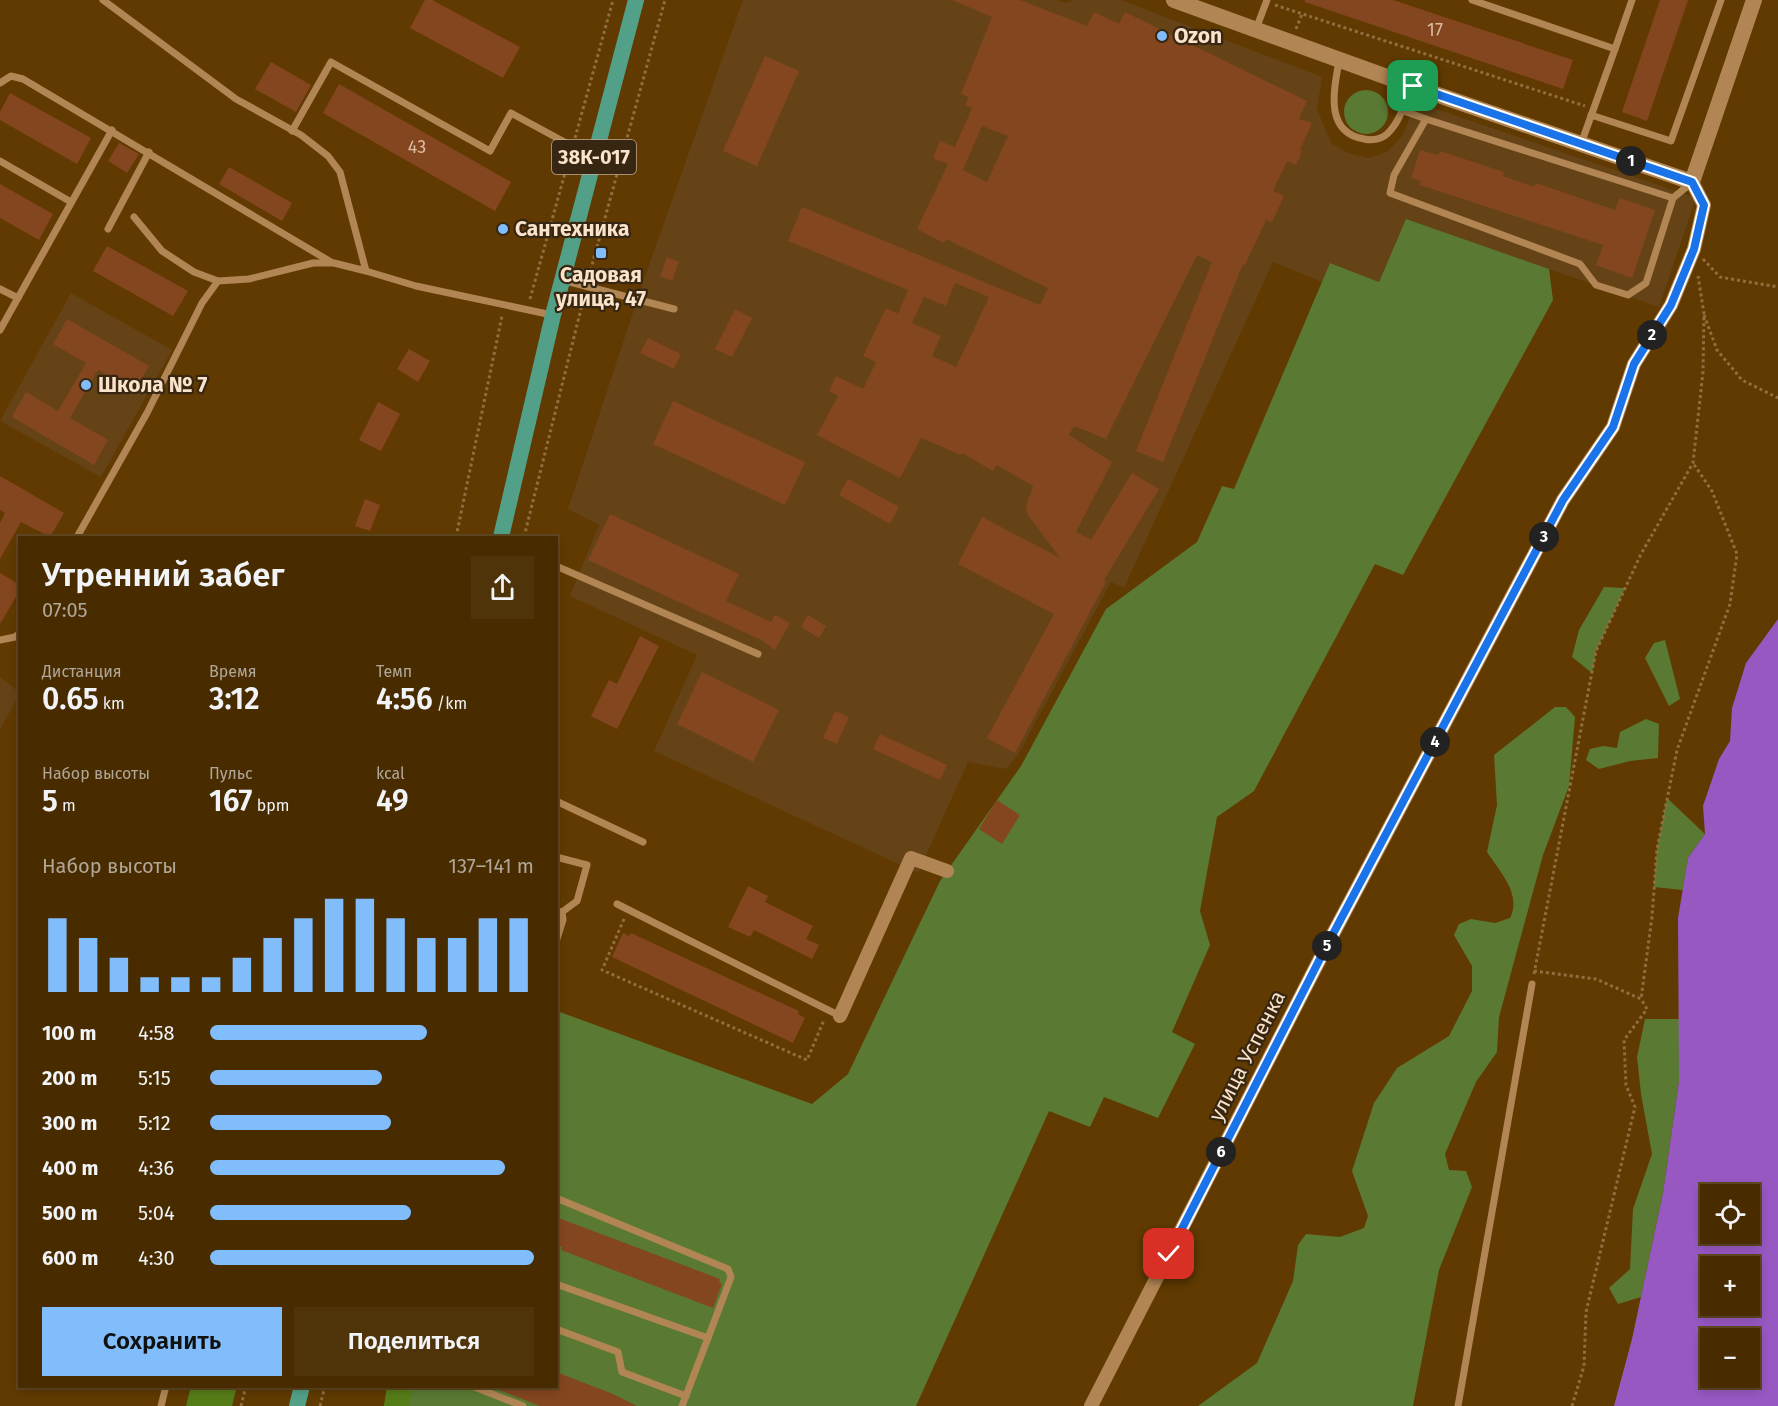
<!DOCTYPE html>
<html lang="ru">
<meta charset="utf-8">
<style>
:root{--surface:#482c00;--page:#4f340a;--text:#f1f3f6;--muted:#b1a799;--line:#604822;--accent:#80bdfa}
body{margin:0;font-family:"Fira Sans",sans-serif;background:var(--page);color:var(--text);height:100vh;display:flex;flex-direction:column;font-size:22px;white-space:nowrap}
*{box-sizing:border-box;margin:0}
p{font-size:20px;color:var(--muted)}
.icon{flex:none;width:33px;height:33px;fill:none;stroke:currentColor;stroke-width:2;stroke-linecap:round;stroke-linejoin:round}
.map{position:relative;flex:1;overflow:hidden}
.sheet{position:absolute;left:18px;top:536px;width:540px;height:852px;display:flex;flex-direction:column;background:var(--surface);border-radius:0px;box-shadow:0 3px 9px #0003,0 0 0 2px var(--line)}
.sheet>*{flex:none}
.fabs{position:absolute;left:1700px;top:1184px;display:grid;gap:12px}
.fabs a{display:grid;place-items:center;width:60px;height:60px;border-radius:0px;background:var(--surface);box-shadow:0 3px 9px #0003,0 0 0 2px var(--line);font-size:30px}
.pin{position:absolute;display:grid;place-items:center;width:51px;height:51px;color:#fff;margin:-26px;border-radius:12px;box-shadow:0 3px 9px #0006}
.km{position:absolute;width:30px;height:30px;margin:-15px;border-radius:50%;background:#222;color:#fff;font-size:16px;line-height:30px;text-align:center}
.round{display:grid;place-items:center;flex:none;width:63px;height:63px;border-radius:0px;background:var(--page)}
.headline{display:flex;align-items:center;justify-content:space-between;height:102px;padding:0 24px}
h1{font-size:33px;font-weight:600;line-height:45px}
.stats{display:grid;grid-template-columns:repeat(3,1fr);gap:9px;height:102px;padding:6px 24px}
.stats div{display:grid;align-content:center}
.stats b{font-size:30px;font-weight:600}
.stats small{font-size:16px;font-weight:400}
.stats p{font-size:16px}
.chart{height:168px;padding:12px 24px}
.chart p{display:flex;justify-content:space-between}
.chart svg{width:100%;height:108px;margin-top:6px;stroke:var(--accent);stroke-width:6}
.button{display:flex;gap:12px;margin-top:auto;padding:12px 24px}
.button a{flex:1;height:69px;border-radius:0px;background:var(--accent);color:#111;font-size:24px;font-weight:600;line-height:69px;text-align:center}
.button a+a{background:var(--page);color:var(--text)}
ul{padding:0 24px;list-style:none;font-size:20px}
li{display:grid;grid-template-columns:96px 72px 1fr;align-items:center;height:45px}
li i{height:15px;border-radius:8px;background:var(--accent)}
.map>svg:first-child{display:block}
.built{fill:#654316}
.green{fill:#5a7933}
.forest{fill:#557d17}
.water{fill:#9758c2;fill-rule:evenodd}
.building{fill:#84461f;fill-rule:evenodd}
.lines{fill:none;stroke-linecap:round;stroke-linejoin:round}
.path{stroke:#906e3f;stroke-width:3;stroke-dasharray:3 3;stroke-linecap:butt}
.service{stroke:#b18654;stroke-width:7}
.minor{stroke:#b18654;stroke-width:14}
.secondary{stroke:#b18654;stroke-width:16}
.primary{stroke:#52a088;stroke-width:16}
.route-casing{stroke:#fff;stroke-width:12}
.route{stroke:#1a73e8;stroke-width:8}
.poi-dot{fill:#80bdfa;stroke:#372611;stroke-width:2}
.labels{text-anchor:middle;stroke-width:4.5;stroke-linejoin:round;paint-order:stroke}
.number-label{font-size:18px;fill:#dcbc9f}
.shield{fill:#372611;stroke:#c0aa92;stroke-width:1.5}
.shield-label{font-size:20px;font-weight:bold;fill:#fae3ca}
.poi-label{font-size:21px;font-weight:bold;fill:#fae3ca;stroke:#372611;text-anchor:start}
.street-label{font-size:21px;fill:#fae3ca;stroke:#372611}
</style>
<div class="map">
<svg width="1778" height="1406" viewBox="0 0 1778 1406">
<rect width="100%" height="100%" fill="#603a00"/>
<g class="built">
<path d="M743 0H1057L1066 3 1075 0H1121L1322 77 1317 109 1331 143 1348 153 1368 158 1387 152 1403 135 1416 102 1696 198 1659 307 1406 220 1379 282 1330 263 1322 282 1273 262 1124 588 1111 582 1018 755 1006 769 968 762 918 873 654 751 697 655 570 596 599 525 568 509 642 285Z"/>
<path d="M71 293 172 350 101 477 0 421Z"/>
<path d="M0 677 19 692 20 694 0 729Z"/>
</g>
<g class="green">
<circle cx="1366" cy="112" r="22"/>
<path d="M1406 219 1549 269 1553 300 1403 575 1375 564 1254 791 1217 817 1200 911 1210 945 1172 1032 1195 1044 1158 1118 1104 1097 1090 1127 1049 1111 916 1406H384L388 1386H556L557 1011 812 1104 848 1074 940 881 1021 766 1106 609 1197 542 1222 486 1234 489 1330 263 1379 282Z"/>
<path d="M1604 587 1625 588 1596 651 1592 673 1572 657 1579 630Z"/>
<path d="M1665 640 1680 699 1669 706 1645 658 1654 643Z"/>
<path d="M1555 707H1566L1575 717 1569 786 1543 855 1499 1017 1497 1052 1476 1082 1445 1154 1449 1170 1466 1171 1472 1187 1439 1270 1413 1406H1198L1257 1363 1293 1281 1298 1245 1306 1234 1340 1237 1364 1228 1368 1216 1352 1171 1374 1103 1397 1068 1449 1036 1472 991V966L1454 935 1459 924 1471 919 1495 923 1510 918C1522 894 1500 872 1487 852L1497 805 1494 755Z"/>
<path d="M1646 719 1659 724 1658 758 1630 761 1599 769 1586 760 1590 749 1603 746 1617 748 1620 732Z"/>
<path d="M1667 798 1705 834 1688 858 1683 890 1654 887 1657 849Z"/>
<path d="M1645 1019H1679V1081L1663 1193 1641 1297 1618 1304 1609 1288 1630 1269 1633 1209 1652 1154 1641 1094 1637 1057Z"/>
</g>
<g class="forest">
<path d="M191 1386H237L232 1406H186Z"/>
<path d="M387 1386H413L409 1406H384Z"/>
</g>
<path class="water" d="M1778 619V1406H1614L1632 1339 1663 1193 1679 1081 1678 918 1688 858 1705 834 1703 806 1719 759 1730 741 1732 708 1746 663ZM1710 1194H1749V1233H1710ZM1710 1266H1749V1305H1710ZM1710 1338H1749V1377H1710Z"/>
<g class="building">
<path d="M425 0H432L520 47 503 78 410 28Z"/>
<path d="M952 0H1020L1087 26 1094 12 1119 24 1125 12 1307 101 1299 119 1312 123 1300 150 1302 151 1296 165 1287 161 1273 191 1284 196 1272 222 1266 220 1245 265 1243 264 1163 462 1136 451 1212 262 1197 255 1106 439 1074 426 1069 435 1112 462 1076 532 1091 540 1132 473 1159 489 1104 580 1106 582 1015 753 987 738 1054 614 958 564 982 517 1060 558 1028 515 1026 506 1033 486 997 465 993 471 962 453 961 455 921 438 900 478 817 435 838 396 829 391 836 376 863 389 876 362 863 356 886 308 898 314 908 290 788 241 802 207 1040 305 1048 288 946 239 944 243 917 229 948 164 933 158 934 155 940 141 955 147 972 108 965 105 969 97 961 94 992 17ZM982 126 1008 136 987 182 963 170ZM955 283 989 297 956 367 932 356 941 336 912 323 924 297 946 306Z"/>
<path d="M1305 0H1393L1573 60 1563 89 1305 2Z"/>
<path d="M1660 0H1688L1647 121 1622 112Z"/>
<path d="M765 56 799 71 757 166 723 151Z"/>
<path d="M271 62 311 85 296 112 255 89Z"/>
<path d="M339 84 511 182 495 211 323 113Z"/>
<path d="M10 93 91 138 77 164 0 120V112Z"/>
<path d="M119 143 139 154 127 173 108 161Z"/>
<path d="M1420 150 1439 155 1440 151 1504 172 1503 176 1534 187 1536 183 1615 210 1620 198 1655 210 1632 278 1596 265 1603 245 1420 185 1421 181 1411 178Z"/>
<path d="M229 167 292 203 282 221 219 184Z"/>
<path d="M0 184 53 214 39 240 0 218Z"/>
<path d="M107 246 188 291 173 316 93 271Z"/>
<path d="M667 257 679 262 672 281 660 276Z"/>
<path d="M735 309 752 318 732 357 715 349Z"/>
<path d="M67 319 149 366 134 391 98 370 70 418 108 440 94 465 12 417 26 392 58 411 86 363 53 344Z"/>
<path d="M648 338 681 354 674 369 640 353Z"/>
<path d="M409 349 430 361 418 382 397 369Z"/>
<path d="M673 401 805 462 785 505 653 444Z"/>
<path d="M378 402 400 414 381 451 359 440Z"/>
<path d="M0 476 64 513 50 537 21 522 0 559V523L5 513 0 510Z"/>
<path d="M848 479 899 507 890 524 839 495Z"/>
<path d="M365 499 380 505 370 531 355 526Z"/>
<path d="M610 514 739 574 726 601 771 622 775 615 790 623 775 650 761 640 588 560Z"/>
<path d="M0 573 20 585V590L0 624Z"/>
<path d="M808 615 826 626 819 638 801 627Z"/>
<path d="M640 636 659 646 617 729 591 716 609 680 617 684Z"/>
<path d="M702 672 779 710 753 762 677 724Z"/>
<path d="M835 711 849 717 837 744 823 738Z"/>
<path d="M880 734 947 765 940 780 873 749Z"/>
<path d="M997 800 1020 815 1002 844 979 829Z"/>
<path d="M748 886 768 896 765 902 813 926 806 939 819 945 812 959 754 930 750 937 728 927Z"/>
<path d="M623 933 629 936 631 933 799 1011 798 1014 805 1018 793 1043 612 957Z"/>
<path d="M556 1217 720 1279 719 1282 722 1284 713 1308 561 1250 562 1247 556 1245Z"/>
<path d="M556 1372 613 1394 637 1406H540L491 1387 556 1386Z"/>
</g>
<g class="lines">
<g class="path">
<path d="M1275 5 1585 106"/>
<path d="M1296 29 1302 14"/>
<path d="M575 138 613 0"/>
<path d="M1703 259 1720 277 1778 287"/>
<path d="M589 276 665 0"/>
<path d="M530 299 570 155"/>
<path d="M1704 315 1717 350 1742 380 1778 398"/>
<path d="M456 537 502 316"/>
<path d="M524 537 584 297"/>
<path d="M624 919 602 970 807 1060 824 1020"/>
<path d="M1534 971 1596 979 1641 999 1652 917 1657 849 1677 750 1730 604 1737 554 1712 491 1693 463"/>
<path d="M1534 974 1596 651 1641 554 1693 463 1703 372 1704 314 1698 276"/>
<path d="M241 1406 246 1386"/>
<path d="M320 1406 325 1386"/>
<path d="M1572 1406 1584 1366 1586 1312 1635 1107 1626 1085 1624 1040 1647 1009 1641 999"/>
</g>
<g class="service">
<path d="M103 0 236 99 301 135 328 156 340 172 366 271 416 286 552 315"/>
<path d="M1472 0 1615 49 1581 144"/>
<path d="M1256 29 1267 0"/>
<path d="M1615 49 1632 0"/>
<path d="M1339 61C1334 90 1324 132 1364 139 1373 141 1383 139 1389 132 1400 121 1406 100 1412 86"/>
<path d="M0 83 11 76 23 79 331 262"/>
<path d="M1401 110 1426 119"/>
<path d="M1591 115 1671 141 1721 0"/>
<path d="M292 131 331 62 490 151 511 113 594 158"/>
<path d="M0 161 71 202"/>
<path d="M1673 198 1426 119 1394 175 1390 193 1580 264 1596 285 1628 295 1646 283 1673 198 1690 184"/>
<path d="M134 217 162 251 194 272 218 281"/>
<path d="M108 229 149 152"/>
<path d="M562 280 674 309"/>
<path d="M0 289 18 298"/>
<path d="M0 330 112 130"/>
<path d="M77 537 147 413 202 303 218 281 249 279 313 263H334L366 271"/>
<path d="M556 566 758 654"/>
<path d="M0 640 15 637 20 633"/>
<path d="M556 801 643 842"/>
<path d="M556 857 587 865 577 901 562 912 556 911"/>
<path d="M617 904 840 1016"/>
<path d="M556 942 563 920 562 912"/>
<path d="M556 1198 728 1269 731 1277 708 1338 556 1284"/>
<path d="M556 1329 618 1352 622 1372 686 1396"/>
<path d="M472 1386 523 1406"/>
<path d="M161 1406 166 1386"/>
<path d="M682 1406 708 1338"/>
<path d="M1458 1406 1532 984"/>
</g>
<g class="minor">
<path d="M840 1016 911 858 947 871"/>
<path d="M1091 1406 1325 949 1563 500 1613 427 1634 364 1671 305 1694 249 1704 205 1692 182"/>
</g>
<path class="secondary" d="M1174 0 1412 86 1692 182 1754 0"/>
<g class="primary">
<path d="M501 537 553 315 636 0"/>
<path d="M297 1406 302 1386"/>
</g>
</g>
<g class="lines">
<defs>
<path id="route" d="M1169 1254 1325 949 1563 500 1613 427 1634 364 1671 305 1694 249 1704 205 1692 182 1413 86"/>
</defs>
<use href="#route" class="route-casing"/>
<use href="#route" class="route"/>
</g>
<g class="poi-dot">
<circle cx="1162" cy="36" r="6"/>
<circle cx="503" cy="229" r="6"/>
<rect x="595" y="247" width="12" height="12" rx="3"/>
<circle cx="86" cy="385" r="6"/>
</g>
<g class="labels">
<g class="number-label">
<text x="1435" y="36">17</text>
<text x="417" y="153">43</text>
</g>
<rect class="shield" x="552" y="140" width="84" height="34" rx="4.5"/>
<g class="shield-label">
<text x="594" y="164">38К-017</text>
</g>
<g class="poi-label">
<text x="1174" y="43">Ozon</text>
<text x="515" y="236">Сантехника</text>
<text x="601" y="282" text-anchor="middle">Садовая<tspan x="601" dy="24">улица, 47</tspan></text>
<text x="98" y="392">Школа № 7</text>
</g>
<g class="street-label">
<text transform="translate(1247 1056) rotate(-63)" y="7">улица Успенка</text>
</g>
</g>
</svg>
<div class="fabs">
<a><svg class="icon" aria-label="locate" viewBox="0 0 24 24"><circle cx="12" cy="12" r="6"/><path d="M12 2v4M12 18v4M2 12h4M18 12h4"/></svg></a>
<a>+</a>
<a>−</a>
</div>
<div class="pin" style="left:1413px;top:86px;background:#1e9e55"><svg class="icon" aria-label="arrive" viewBox="0 0 24 24"><path d="M6 21V4h12l-3 4 3 4H6"/></svg></div>
<div class="pin" style="left:1169px;top:1254px;background:#d93025"><svg class="icon" aria-label="check" viewBox="0 0 24 24"><path d="M5 12l5 5 9-10"/></svg></div>
<b class="km" style="left:1631px;top:161px">1</b>
<b class="km" style="left:1652px;top:335px">2</b>
<b class="km" style="left:1544px;top:537px">3</b>
<b class="km" style="left:1435px;top:742px">4</b>
<b class="km" style="left:1327px;top:946px">5</b>
<b class="km" style="left:1221px;top:1152px">6</b>
<section class="sheet">
<div class="headline"><div><h1>Утренний забег</h1><p>07:05</p></div><a class="round"><svg class="icon" aria-label="share" viewBox="0 0 24 24"><path d="M12 15V3M7 8l5-5 5 5M5 13v7h14v-7"/></svg></a></div>
<div class="stats">
<div><p>Дистанция</p><b>0.65<small> km</small></b></div>
<div><p>Время</p><b>3:12</b></div>
<div><p>Темп</p><b>4:56<small> /km</small></b></div>
</div>
<div class="stats">
<div><p>Набор высоты</p><b>5<small> m</small></b></div>
<div><p>Пульс</p><b>167<small> bpm</small></b></div>
<div><p>kcal</p><b>49</b></div>
</div>
<div class="chart"><p><span>Набор высоты</span>137–141 m</p>
<svg viewBox="0 0 160 44" preserveAspectRatio="none"><path d="M5 44V14M15 44V22M25 44V30M35 44V38M45 44V38M55 44V38M65 44V30M75 44V22M85 44V14M95 44V6M105 44V6M115 44V14M125 44V22M135 44V22M145 44V14M155 44V14"/></svg>
</div>
<ul>
<li><b>100 m</b>4:58<i style="width:67%"></i></li>
<li><b>200 m</b>5:15<i style="width:53%"></i></li>
<li><b>300 m</b>5:12<i style="width:56%"></i></li>
<li><b>400 m</b>4:36<i style="width:91%"></i></li>
<li><b>500 m</b>5:04<i style="width:62%"></i></li>
<li><b>600 m</b>4:30<i style="width:100%"></i></li>
</ul>
<div class="button"><a>Сохранить</a><a>Поделиться</a></div>
</section>
</div>
